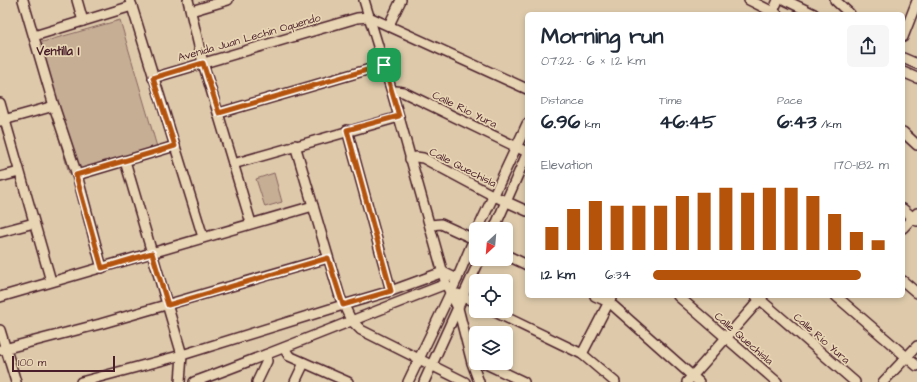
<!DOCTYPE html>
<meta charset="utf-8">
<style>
:root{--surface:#fff;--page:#f6f6f7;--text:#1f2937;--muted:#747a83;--accent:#b45309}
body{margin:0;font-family:"Architects Daughter",sans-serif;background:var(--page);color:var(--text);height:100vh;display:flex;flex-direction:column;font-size:15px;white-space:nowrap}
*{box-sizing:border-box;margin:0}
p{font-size:13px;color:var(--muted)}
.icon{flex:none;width:22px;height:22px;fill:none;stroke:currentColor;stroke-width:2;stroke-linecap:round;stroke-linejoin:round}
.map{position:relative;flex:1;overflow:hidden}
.panel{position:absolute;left:525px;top:12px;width:380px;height:286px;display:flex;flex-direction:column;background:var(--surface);border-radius:6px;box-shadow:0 2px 6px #0003}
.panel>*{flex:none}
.needle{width:26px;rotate:206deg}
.fabs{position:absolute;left:469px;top:222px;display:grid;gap:8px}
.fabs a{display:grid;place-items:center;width:44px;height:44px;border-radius:6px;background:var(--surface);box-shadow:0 2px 6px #0003;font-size:20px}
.scale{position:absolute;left:12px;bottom:10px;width:103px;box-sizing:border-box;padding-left:4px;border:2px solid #4a1f2b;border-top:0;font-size:11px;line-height:14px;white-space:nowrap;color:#4a1f2b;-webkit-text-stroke:3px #e8d5b3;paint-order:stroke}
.pin{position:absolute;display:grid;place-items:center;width:34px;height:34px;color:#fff;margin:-17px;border-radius:8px;box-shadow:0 2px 6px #0006}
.round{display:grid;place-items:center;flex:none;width:42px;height:42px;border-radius:6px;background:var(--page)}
.summary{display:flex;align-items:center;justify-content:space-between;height:68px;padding:0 16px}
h1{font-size:22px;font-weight:700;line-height:30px}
.metrics{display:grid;grid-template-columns:repeat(3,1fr);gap:6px;height:68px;padding:4px 16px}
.metrics div{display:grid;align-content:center}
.metrics b{font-size:20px;font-weight:700}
.metrics small{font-size:11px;font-weight:400}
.metrics p{font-size:11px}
.chart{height:112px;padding:8px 16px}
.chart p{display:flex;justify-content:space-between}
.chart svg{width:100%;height:72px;margin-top:4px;stroke:var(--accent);stroke-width:6}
ul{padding:0 16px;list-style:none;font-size:13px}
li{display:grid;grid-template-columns:64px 48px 1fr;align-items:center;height:30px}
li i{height:10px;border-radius:5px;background:var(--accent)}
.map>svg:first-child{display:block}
.green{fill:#c6ae95;stroke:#886660}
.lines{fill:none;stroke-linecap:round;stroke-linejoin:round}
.minor-casing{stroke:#4a1f2b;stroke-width:12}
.minor{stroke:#e8d5b3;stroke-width:9}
.route-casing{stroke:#fff;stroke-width:8}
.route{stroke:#b45309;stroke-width:5}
.labels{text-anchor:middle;stroke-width:3.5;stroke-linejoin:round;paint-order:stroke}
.street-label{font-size:11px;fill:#4a1f2b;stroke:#e8d5b3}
.neighbourhood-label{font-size:12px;font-weight:bold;fill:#4a1f2b;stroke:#e8d5b3}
</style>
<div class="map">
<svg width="917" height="382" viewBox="0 0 917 382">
<rect width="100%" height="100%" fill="#decaab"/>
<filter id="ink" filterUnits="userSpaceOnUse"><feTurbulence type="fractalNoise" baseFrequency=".025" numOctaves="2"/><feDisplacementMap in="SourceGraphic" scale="8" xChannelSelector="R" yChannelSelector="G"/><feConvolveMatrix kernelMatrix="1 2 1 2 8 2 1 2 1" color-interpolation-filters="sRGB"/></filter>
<g filter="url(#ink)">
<g class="green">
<path d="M120 20 157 147 69 173 32 45Z"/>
<path d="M274 173 282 202 265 207 256 179Z"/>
</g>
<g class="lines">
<defs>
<g id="minor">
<path d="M23 0 54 106 77 175 102 268"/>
<path d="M77 0 83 21"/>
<path d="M130 0 203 237"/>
<path d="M188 0 203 63 251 223"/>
<path d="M364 0 392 92 446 284 458 308 472 363 479 382"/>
<path d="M749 0 777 14"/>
<path d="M785 0 814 14"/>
<path d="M835 0 850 14"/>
<path d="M191 11 228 0"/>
<path d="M772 14 778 0"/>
<path d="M389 25 401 0"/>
<path d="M34 36 132 6"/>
<path d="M903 37 917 1"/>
<path d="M903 58 917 64"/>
<path d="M903 72 917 78"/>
<path d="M153 78 357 18 369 17 527 89"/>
<path d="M392 92 396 91 403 92 527 152"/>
<path d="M0 103 51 281"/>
<path d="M219 113 384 65"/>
<path d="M0 121 54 106"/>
<path d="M347 130 391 291"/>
<path d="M903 132 917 145"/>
<path d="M295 145 340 297 351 320 361 330 465 382"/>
<path d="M410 159 416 157 423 158 494 196 527 211"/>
<path d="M125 161 182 355 180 382"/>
<path d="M233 164 399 117"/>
<path d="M77 175 175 146"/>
<path d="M0 177 19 172"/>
<path d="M903 209 917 221"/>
<path d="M430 225 441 224 476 240"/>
<path d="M903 228 917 213"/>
<path d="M478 229 527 124"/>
<path d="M494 229 527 154"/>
<path d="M0 232 34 223"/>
<path d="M506 255 527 265"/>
<path d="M903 281 917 293"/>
<path d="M458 294 476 303"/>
<path d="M595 296 609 302 699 382"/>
<path d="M678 296 777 382"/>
<path d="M756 296 855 382"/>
<path d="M836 296 917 366"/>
<path d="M0 297 313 206"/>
<path d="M493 311 582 354 615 382"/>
<path d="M0 330 16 382"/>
<path d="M284 348 289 356 348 382"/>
<path d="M0 350 100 324 328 258"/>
<path d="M582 354 612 296"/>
<path d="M484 363 524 382"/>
<path d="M81 382 182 355 343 305 391 291 443 272 457 279"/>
<path d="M194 382C278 351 362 316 446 284"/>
<path d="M257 382 267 361 266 355"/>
<path d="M295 382 304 363"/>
<path d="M408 382 457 279 476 234"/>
<path d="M424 382 480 259"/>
<path d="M687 382 763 296"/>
<path d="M883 382 917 346"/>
</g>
</defs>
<use href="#minor" class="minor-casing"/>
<use href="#minor" class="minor"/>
</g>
</g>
<g class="lines" filter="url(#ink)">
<defs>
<path id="route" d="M203 63 219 113 384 65 399 116 347 130 391 291 343 305 328 258 168 305 152 253 102 268 76 175 175 146 153 78Z"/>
</defs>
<use href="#route" class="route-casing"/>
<use href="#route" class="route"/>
</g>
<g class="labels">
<g class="street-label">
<text transform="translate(249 37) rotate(-16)" y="4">Avenida Juan Lechin Oquendo</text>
<text transform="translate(465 109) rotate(26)" y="4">Calle Rio Yura</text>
<text transform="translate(463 167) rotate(27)" y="4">Calle Quechisla</text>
<text transform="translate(744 338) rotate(41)" y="4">Calle Quechisla</text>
<text transform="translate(822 338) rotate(41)" y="4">Calle Rio Yura</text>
</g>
<g class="neighbourhood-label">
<text x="58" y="55">Ventilla I</text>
</g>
</g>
</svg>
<div class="fabs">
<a><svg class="needle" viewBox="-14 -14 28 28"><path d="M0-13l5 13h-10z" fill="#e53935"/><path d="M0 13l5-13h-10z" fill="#747a83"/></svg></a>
<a><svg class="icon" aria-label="locate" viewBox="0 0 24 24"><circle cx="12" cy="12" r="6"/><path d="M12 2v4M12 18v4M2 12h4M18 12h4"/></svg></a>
<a><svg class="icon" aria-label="layers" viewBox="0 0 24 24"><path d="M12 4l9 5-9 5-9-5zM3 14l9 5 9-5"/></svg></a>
</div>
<div class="scale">100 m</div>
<div class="pin" style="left:384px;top:65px;background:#1e9e55"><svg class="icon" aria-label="arrive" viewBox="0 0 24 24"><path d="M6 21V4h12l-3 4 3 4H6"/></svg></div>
<section class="panel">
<div class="summary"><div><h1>Morning run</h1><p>07:22 · 6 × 1.2 km</p></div><a class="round"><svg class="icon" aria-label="share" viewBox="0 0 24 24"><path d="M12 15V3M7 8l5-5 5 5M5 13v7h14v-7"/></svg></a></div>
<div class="metrics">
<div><p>Distance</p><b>6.96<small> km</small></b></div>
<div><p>Time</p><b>46:45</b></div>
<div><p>Pace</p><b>6:43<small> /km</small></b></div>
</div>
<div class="chart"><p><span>Elevation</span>170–182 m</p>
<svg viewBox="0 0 160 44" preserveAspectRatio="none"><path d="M5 44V30M15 44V19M25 44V14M35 44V17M45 44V17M55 44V17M65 44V11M75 44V9M85 44V6M95 44V9M105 44V6M115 44V6M125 44V11M135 44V22M145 44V33M155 44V38"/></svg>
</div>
<ul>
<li><b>1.2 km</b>6:34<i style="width:88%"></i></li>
</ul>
</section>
</div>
